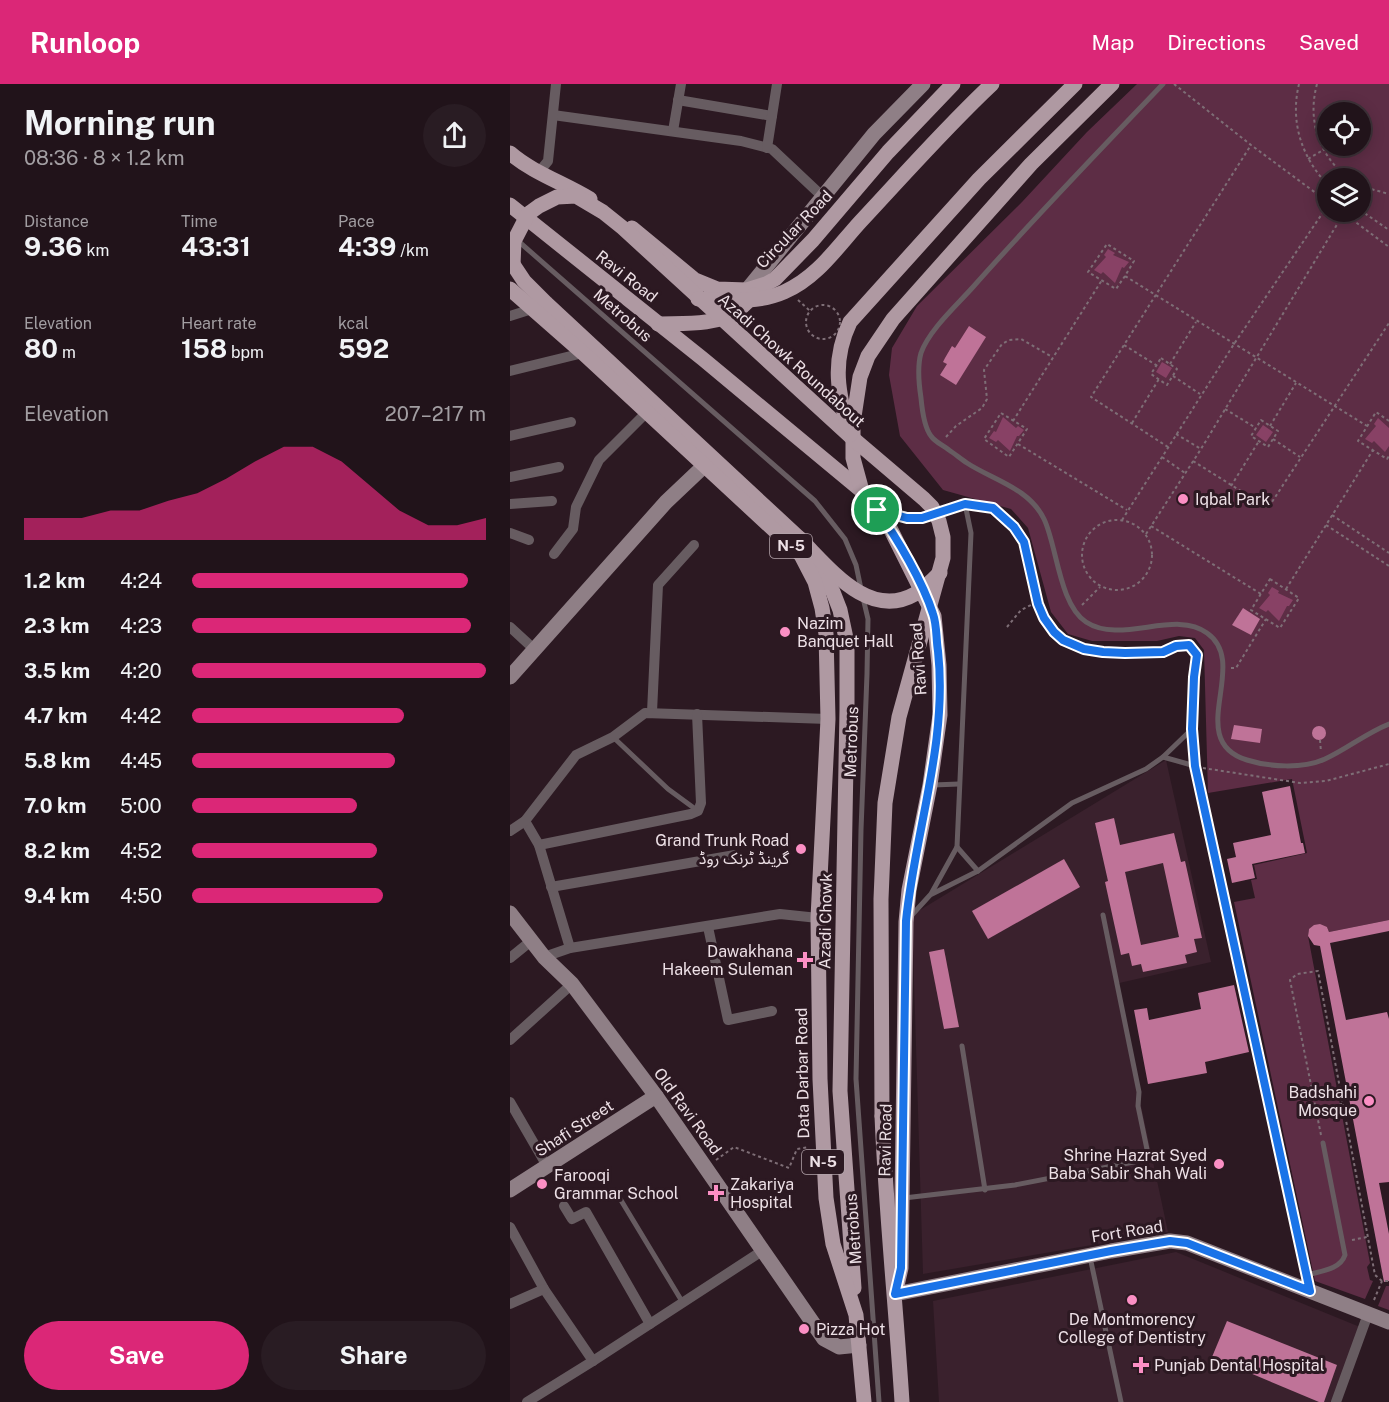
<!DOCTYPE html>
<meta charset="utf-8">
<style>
:root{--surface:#21131a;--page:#291c23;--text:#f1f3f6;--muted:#a29ea2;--line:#3e3239;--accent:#db2777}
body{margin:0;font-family:"Public Sans","Noto Sans Arabic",sans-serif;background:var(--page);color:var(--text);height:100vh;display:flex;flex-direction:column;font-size:22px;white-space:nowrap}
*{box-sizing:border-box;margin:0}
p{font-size:20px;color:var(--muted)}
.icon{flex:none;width:33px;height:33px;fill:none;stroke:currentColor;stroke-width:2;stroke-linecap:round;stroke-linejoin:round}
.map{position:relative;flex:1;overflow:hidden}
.panel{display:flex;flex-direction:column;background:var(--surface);width:510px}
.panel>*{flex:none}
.fabs{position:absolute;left:807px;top:18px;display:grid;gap:12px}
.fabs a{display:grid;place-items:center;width:54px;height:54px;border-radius:50%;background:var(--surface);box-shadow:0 3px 15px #0003,0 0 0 2px var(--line);font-size:30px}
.pin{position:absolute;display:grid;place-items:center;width:51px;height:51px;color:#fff;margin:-26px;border:3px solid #fff;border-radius:50%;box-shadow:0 2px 6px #0007}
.round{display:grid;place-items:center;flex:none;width:63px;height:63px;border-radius:32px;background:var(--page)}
.summary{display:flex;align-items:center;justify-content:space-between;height:102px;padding:0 24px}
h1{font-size:33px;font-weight:700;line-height:45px}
.metrics{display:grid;grid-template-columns:repeat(3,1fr);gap:9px;height:102px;padding:6px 24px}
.metrics div{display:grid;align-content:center}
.metrics b{font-size:26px;font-weight:700}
.metrics small{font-size:16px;font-weight:400}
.metrics p{font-size:16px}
.chart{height:168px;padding:12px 24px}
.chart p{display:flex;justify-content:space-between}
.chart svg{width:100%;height:108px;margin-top:6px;fill:var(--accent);opacity:.7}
.primary-button{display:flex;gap:12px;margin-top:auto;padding:12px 24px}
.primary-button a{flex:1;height:69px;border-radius:36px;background:var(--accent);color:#fff;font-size:24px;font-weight:700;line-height:69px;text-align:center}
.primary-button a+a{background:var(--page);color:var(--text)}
ul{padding:0 24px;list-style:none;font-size:20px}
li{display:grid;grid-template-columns:96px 72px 1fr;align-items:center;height:45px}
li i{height:15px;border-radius:8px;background:var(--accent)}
header{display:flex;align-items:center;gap:36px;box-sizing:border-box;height:84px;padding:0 30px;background:var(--accent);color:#fff}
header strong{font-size:28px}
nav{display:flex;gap:33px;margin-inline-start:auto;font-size:21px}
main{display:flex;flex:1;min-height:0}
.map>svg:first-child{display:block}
.built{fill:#3a212d}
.green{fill:#5d2d45;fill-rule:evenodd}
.water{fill:#884165}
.building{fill:#bf7398;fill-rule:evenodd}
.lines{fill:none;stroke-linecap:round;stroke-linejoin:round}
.path{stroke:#7e6e76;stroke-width:2;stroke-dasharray:3 3;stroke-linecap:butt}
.lane{stroke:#675c61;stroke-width:5}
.street{stroke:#675c61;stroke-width:10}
.secondary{stroke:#8f7f86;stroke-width:15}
.primary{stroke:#af99a2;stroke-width:15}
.primary-bridge{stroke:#af99a2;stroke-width:15}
.route-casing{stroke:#fff;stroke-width:12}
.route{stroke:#1a73e8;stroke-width:8}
.poi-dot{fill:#fb8fc4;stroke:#2c1922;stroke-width:2}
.labels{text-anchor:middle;stroke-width:6;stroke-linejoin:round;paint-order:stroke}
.shield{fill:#2c1922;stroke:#b3a4ab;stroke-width:1.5}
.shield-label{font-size:15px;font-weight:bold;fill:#ede0e6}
.street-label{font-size:16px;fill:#ede0e6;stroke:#2c1922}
.poi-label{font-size:16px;fill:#ede0e6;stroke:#2c1922;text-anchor:start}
</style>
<header>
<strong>Runloop</strong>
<nav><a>Map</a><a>Directions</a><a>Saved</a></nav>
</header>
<main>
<section class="panel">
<div class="summary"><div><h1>Morning run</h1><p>08:36 · 8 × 1.2 km</p></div><a class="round"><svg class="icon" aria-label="share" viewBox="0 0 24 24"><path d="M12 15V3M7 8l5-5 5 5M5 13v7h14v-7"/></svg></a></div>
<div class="metrics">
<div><p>Distance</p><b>9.36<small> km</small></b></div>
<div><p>Time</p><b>43:31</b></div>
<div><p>Pace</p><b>4:39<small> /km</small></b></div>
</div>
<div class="metrics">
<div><p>Elevation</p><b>80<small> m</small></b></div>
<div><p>Heart rate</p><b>158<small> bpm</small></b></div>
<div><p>kcal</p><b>592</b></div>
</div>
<div class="chart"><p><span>Elevation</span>207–217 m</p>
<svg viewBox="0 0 160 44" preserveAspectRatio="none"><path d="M0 44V35L10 35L20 35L30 32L40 32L50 28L60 25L70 19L80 12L90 6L100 6L110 12L120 22L130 32L140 38L150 38L160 35V44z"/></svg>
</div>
<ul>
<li><b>1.2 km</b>4:24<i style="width:94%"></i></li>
<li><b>2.3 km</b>4:23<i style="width:95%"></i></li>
<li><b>3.5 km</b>4:20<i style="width:100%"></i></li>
<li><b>4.7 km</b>4:42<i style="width:72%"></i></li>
<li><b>5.8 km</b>4:45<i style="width:69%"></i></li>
<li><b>7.0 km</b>5:00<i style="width:56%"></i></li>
<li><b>8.2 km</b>4:52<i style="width:63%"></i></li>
<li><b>9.4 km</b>4:50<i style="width:65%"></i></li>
</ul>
<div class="primary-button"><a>Save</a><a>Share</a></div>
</section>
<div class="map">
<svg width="879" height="1318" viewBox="0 0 879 1318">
<rect width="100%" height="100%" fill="#2c1922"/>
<g class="built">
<path d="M656 676 701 878 605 900 658 1148 413 1190 402 831Z"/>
<path d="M666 1168 850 1243 822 1318H429L423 1217Z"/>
</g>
<g class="green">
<path d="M627 0H879V836L819 848 817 843 799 845 798 852 860 1179 857 1183 860 1196 863 1197 855 1215 805 1197 724 818 745 814 741 796 747 795 744 781 797 769 782 695 698 709 694 566 685 554 669 552 647 557H582L558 550 541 528 518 444 501 425 433 406 390 352 379 291 382 264 407 222 512 118 577 48ZM818 28H850V62H818ZM818 94H850V128H818Z"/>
<path d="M876 1202H879V1226L868 1222Z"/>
</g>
<g class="water">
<path d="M598 165 605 169 603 171 619 178 614 184 612 183 605 199 593 188 591 190 584 186 596 173 594 171Z"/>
<path d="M652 278 662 284 656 294 646 288Z"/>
<path d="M493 333 506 344 508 342 514 346 509 352H507L500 367 488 356 486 358 479 354 484 347 486 348Z"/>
<path d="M868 334 879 344V362L875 368 864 357 862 359 855 355 866 342 864 340Z"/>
<path d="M753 341 763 348 756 358 746 351Z"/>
<path d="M762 503 769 507 768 509 783 516 779 522H777L769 537 758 526 756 528 749 524 760 511 758 509Z"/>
</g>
<g class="building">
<path d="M459 242 476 253 446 301 430 291 437 280 433 278 435 274 442 262 445 264Z"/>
<path d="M733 524 750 535 741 551 722 541Z"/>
<path d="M724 641 752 645 750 659 721 655Z"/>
<circle cx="809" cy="649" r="7"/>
<path d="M780 702 791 759H793L795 769 742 780 745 794 722 799 717 775 726 773 723 759 761 751 752 708Z"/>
<path d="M604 734 610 761 664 749 671 778 675 777 692 854 684 855 687 868 675 871 677 879 633 888 631 880 622 882 619 869 611 871 595 798 598 797 585 739ZM653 779 669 853 631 861 615 788Z"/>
<path d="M554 775 570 803 478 855 462 827Z"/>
<path d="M879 836V847L820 859 836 936 877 928 879 935V1098L869 1099 879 1150V1197L874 1198 810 862 804 861 798 852 799 845 804 841 810 840 817 843 819 848Z"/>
<path d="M434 865 449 943 434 945 419 868Z"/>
<path d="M724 901 739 968 695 978 697 989 638 1000 624 926 637 924 639 936 691 925 688 909Z"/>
<path d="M717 1237 827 1281 814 1318H809L702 1273Z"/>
</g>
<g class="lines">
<g class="path">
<path d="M664 0 741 61 818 118"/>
<path d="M789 0C780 37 791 73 818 101"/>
<path d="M807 0C797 37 809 71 838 94"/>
<path d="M798 75 813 66"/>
<path d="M850 102 879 110"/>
<path d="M850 126 879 146"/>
<path d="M832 128 879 163"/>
<path d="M615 192 606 205 578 188 597 160 624 177 615 192 857 342"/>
<path d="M288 216 300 227"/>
<circle cx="313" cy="238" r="17"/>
<path d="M614 261 646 281"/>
<path d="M651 274 667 285 657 301 641 290Z"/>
<path d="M660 280 686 238"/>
<path d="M663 292 690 310"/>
<path d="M715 325 746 344"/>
<path d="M491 329 517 345 499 373 474 355Z"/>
<path d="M751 336 768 347 758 363 741 352Z"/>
<path d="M503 337 592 196"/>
<path d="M879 337 866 328 848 357 877 375 879 372"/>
<path d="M622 339 649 295"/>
<path d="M760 342 786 299"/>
<path d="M666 350 691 365"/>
<path d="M436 353 446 342 472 324 477 315 474 286 492 260 499 256 511 255 542 273"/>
<path d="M763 355 790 373"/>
<path d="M508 360 617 426"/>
<path d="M658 363 581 313 741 61"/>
<path d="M652 373 675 389"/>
<path d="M683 377 758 424 879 239"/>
<path d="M721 402 749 357"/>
<path d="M822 431 879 469"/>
<circle cx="607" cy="471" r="35"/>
<path d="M612 436 724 260 818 121"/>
<path d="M816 441 879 482"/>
<path d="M641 442 751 510"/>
<path d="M636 450 691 365 834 129"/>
<path d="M760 495 789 514 770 544 741 526Z"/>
<path d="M776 505 863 366"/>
<path d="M572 521 590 503"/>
<path d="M497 543 511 526 521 521"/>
<path d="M721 584H726L756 535"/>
<path d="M810 656 811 668"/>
<path d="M693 684 790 699 816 697 879 680"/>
<path d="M806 1025 832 1020"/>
<path d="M811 1051 780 896 787 890 808 887 865 1191 872 1197H879"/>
<path d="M206 1076 224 1063 279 1084 287 1065 299 1063"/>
<path d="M842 1156 857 1153"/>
<path d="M864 1216 872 1197"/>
</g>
<g class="lane">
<path d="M653 0C589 67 525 133 463 203 447 221 419 246 411 269 407 283 409 301 411 314 412 325 414 343 421 352 425 358 434 362 439 366 445 370 451 375 457 379 483 396 519 404 534 435 547 462 549 520 576 538 611 561 665 525 697 549 741 580 673 656 737 676 759 683 793 685 815 675 837 665 856 649 879 640"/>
<path d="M7 156 305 417 335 455 346 481 351 505"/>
<path d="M371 427C384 431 398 436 412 434 435 431 458 412 483 424 542 452 501 546 576 565 598 571 621 569 644 569 655 568 670 556 680 562 685 564 687 569 687 574 687 582 684 589 683 597 682 626 682 654 685 682L799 1204"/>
<path d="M353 514 358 535 357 590 351 746 346 995 369 1318"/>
<path d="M103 653 158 705 188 727"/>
<path d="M653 673 685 682"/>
<path d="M423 701 449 700"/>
<path d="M447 763 468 787"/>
<path d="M422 810 468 787 562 719 636 685 653 673 682 645"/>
<path d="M401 832 421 810 447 763 461 449 455 420"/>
<path d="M452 962 475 1106"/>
<path d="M106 1108 173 1219"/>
<path d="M394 1114 505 1101 639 1075 628 1022 629 1008 593 831"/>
<path d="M580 1173 611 1318"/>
<path d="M797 1191C810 1187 830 1186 835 1171L813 1059"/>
</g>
<g class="street">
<path d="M168 16 262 32"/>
<path d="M43 31 231 57 262 65 313 113"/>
<path d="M163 47 171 0"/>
<path d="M257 64 267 0"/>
<path d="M29 88 38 77 46 0"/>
<path d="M0 232 22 225"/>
<path d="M0 287 73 269"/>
<path d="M0 352 61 338"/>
<path d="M0 393 49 383"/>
<path d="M0 420 42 417"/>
<path d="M0 449 19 456"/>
<path d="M44 470 63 445 66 423 89 376 136 329"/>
<path d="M0 543 25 566"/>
<path d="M142 628 148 501 184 461"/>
<path d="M15 737 29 761 60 864"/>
<path d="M0 747 15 737 66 671 103 653 135 629 318 635"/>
<path d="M29 761 181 730 188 727 191 719 187 630"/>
<path d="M41 803 225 771"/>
<path d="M198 843 218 936 262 927"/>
<path d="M34 873 60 864 270 830 308 834"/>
<path d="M0 874 21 857"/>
<path d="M0 956 62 900"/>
<path d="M0 1018 37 1082"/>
<path d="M54 1122 62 1135 76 1128 140 1240"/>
<path d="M0 1143 34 1205 83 1277"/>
<path d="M0 1220 34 1205"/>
<path d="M17 1318 83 1277 252 1167"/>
<path d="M826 1318 858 1230"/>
</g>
<g class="secondary">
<path d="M237 206 364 50 413 0"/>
<path d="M0 593 156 418 194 382"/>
<path d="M0 829 34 873 62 900 146 1012 314 1255 329 1263 349 1261"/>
<path d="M0 1106 146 1012"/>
<path d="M385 1210 601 1167 660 1157 677 1159 879 1238"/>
</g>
<g class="primary">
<path d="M0 69C23 89 54 99 80 115"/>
<path d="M0 121 193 275 352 407 380 444 424 532 429 581 430 631 420 701 399 806 396 838 391 1184 385 1210"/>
<path d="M122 144 185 196 207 205 237 206 256 200 265 195 303 156 378 68 443 0"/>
<path d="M0 176 14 197 36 219 289 454 323 508 330 526 337 559V625L330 1007 344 1204"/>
<path d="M0 205 73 269 291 471 305 498 312 524 316 550 318 635 308 834 310 995 316 1114 323 1160 346 1231 354 1318"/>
<path d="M148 240C173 239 205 242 227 227 233 223 239 216 244 211"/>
<path d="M352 407 343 374V339L350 293 358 272 383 235 521 80 602 0"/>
<path d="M372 1032C376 1128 386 1223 392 1318"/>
</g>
<g class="primary-bridge">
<path d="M3 181 4 157 18 130 29 122 47 113 66 112 93 128 113 144 340 352 414 415 422 423 429 437 433 453V474L389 633 375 719 371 815 372 1032"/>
<path d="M188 215C217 216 247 220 274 208 307 194 328 162 351 137 394 91 436 43 482 0"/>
<path d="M340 351C328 310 321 278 340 238L469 95 565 0"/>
<path d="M289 454C318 482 358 537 405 510 414 505 422 496 430 489"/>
</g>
</g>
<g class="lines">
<defs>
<path id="route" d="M455 420 483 424 504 443 514 458 528 520 534 534 544 548 553 556 574 565 593 568 615 569 653 568 666 562 679 561 687 571 684 593 682 645 685 682 800 1207 677 1159 660 1157 601 1167 385 1210 391 1184 396 837C405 747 438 659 428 567 426 555 427 541 423 530 413 498 387 454 367 426L397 434H412Z"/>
</defs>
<use href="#route" class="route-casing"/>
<use href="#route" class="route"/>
</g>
<g class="poi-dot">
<circle cx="673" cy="415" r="6"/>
<circle cx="275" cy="548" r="6"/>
<circle cx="291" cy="765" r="6"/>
<path d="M292 867h6v6h6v6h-6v6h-6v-6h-6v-6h6z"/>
<circle cx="859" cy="1017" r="6"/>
<circle cx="709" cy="1080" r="6"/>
<circle cx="32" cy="1100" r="6"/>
<path d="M203 1100h6v6h6v6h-6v6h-6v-6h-6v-6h6z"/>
<circle cx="622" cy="1216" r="6"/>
<circle cx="294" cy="1245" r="6"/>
<path d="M628 1272h6v6h6v6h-6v6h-6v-6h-6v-6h6z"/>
</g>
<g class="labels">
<g class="shield">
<rect x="260" y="450" width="42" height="24" rx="4.5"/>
<rect x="292" y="1066" width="42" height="24" rx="4.5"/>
</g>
<g class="shield-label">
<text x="281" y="467">N-5</text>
<text x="313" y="1083">N-5</text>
</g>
<g class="street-label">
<text transform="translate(284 145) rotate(-46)" y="6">Circular Road</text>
<text transform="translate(117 192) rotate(38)" y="6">Ravi Road</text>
<text transform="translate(113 231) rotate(41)" y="6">Metrobus</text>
<text transform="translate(282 276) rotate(42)" y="6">Azadi Chowk Roundabout</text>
<text transform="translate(408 575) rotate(-94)" y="6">Ravi Road</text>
<text transform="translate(341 658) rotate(-88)" y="6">Metrobus</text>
<text transform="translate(315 837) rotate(-89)" y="6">Azadi Chowk</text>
<text transform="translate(292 989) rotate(-91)" y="6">Data Darbar Road</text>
<text transform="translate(178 1027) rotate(54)" y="6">Old Ravi Road</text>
<text transform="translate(64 1044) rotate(-33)" y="6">Shafi Street</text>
<text transform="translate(375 1056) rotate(-89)" y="6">Ravi Road</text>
<text transform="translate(343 1145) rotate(-94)" y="6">Metrobus</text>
<text transform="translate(617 1147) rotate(-9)" y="6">Fort Road</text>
</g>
<g class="poi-label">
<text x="685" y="421">Iqbal Park</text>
<text x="287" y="545">Nazim<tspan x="287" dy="18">Banquet Hall</tspan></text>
<text x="279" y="762" text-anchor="end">Grand Trunk Road<tspan x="279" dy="18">گرینڈ ٹرنک روڈ</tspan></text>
<text x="283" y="873" text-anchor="end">Dawakhana<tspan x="283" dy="18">Hakeem Suleman</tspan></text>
<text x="847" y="1014" text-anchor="end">Badshahi<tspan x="847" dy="18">Mosque</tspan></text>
<text x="697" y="1077" text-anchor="end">Shrine Hazrat Syed<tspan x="697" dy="18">Baba Sabir Shah Wali</tspan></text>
<text x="44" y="1097">Farooqi<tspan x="44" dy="18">Grammar School</tspan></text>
<text x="220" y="1106">Zakariya<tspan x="220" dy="18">Hospital</tspan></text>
<text x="622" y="1241" text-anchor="middle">De Montmorency<tspan x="622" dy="18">College of Dentistry</tspan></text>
<text x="306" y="1251">Pizza Hot</text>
<text x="644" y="1287">Punjab Dental Hospital</text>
</g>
</g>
</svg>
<div class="fabs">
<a><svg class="icon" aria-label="locate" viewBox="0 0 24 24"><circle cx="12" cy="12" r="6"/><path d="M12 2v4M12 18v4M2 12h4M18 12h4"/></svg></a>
<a><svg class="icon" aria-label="layers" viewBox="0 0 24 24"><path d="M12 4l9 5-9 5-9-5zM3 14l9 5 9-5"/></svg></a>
</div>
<div class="pin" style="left:367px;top:426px;background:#1e9e55"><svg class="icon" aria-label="arrive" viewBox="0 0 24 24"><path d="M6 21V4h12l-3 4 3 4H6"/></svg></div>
</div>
</main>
